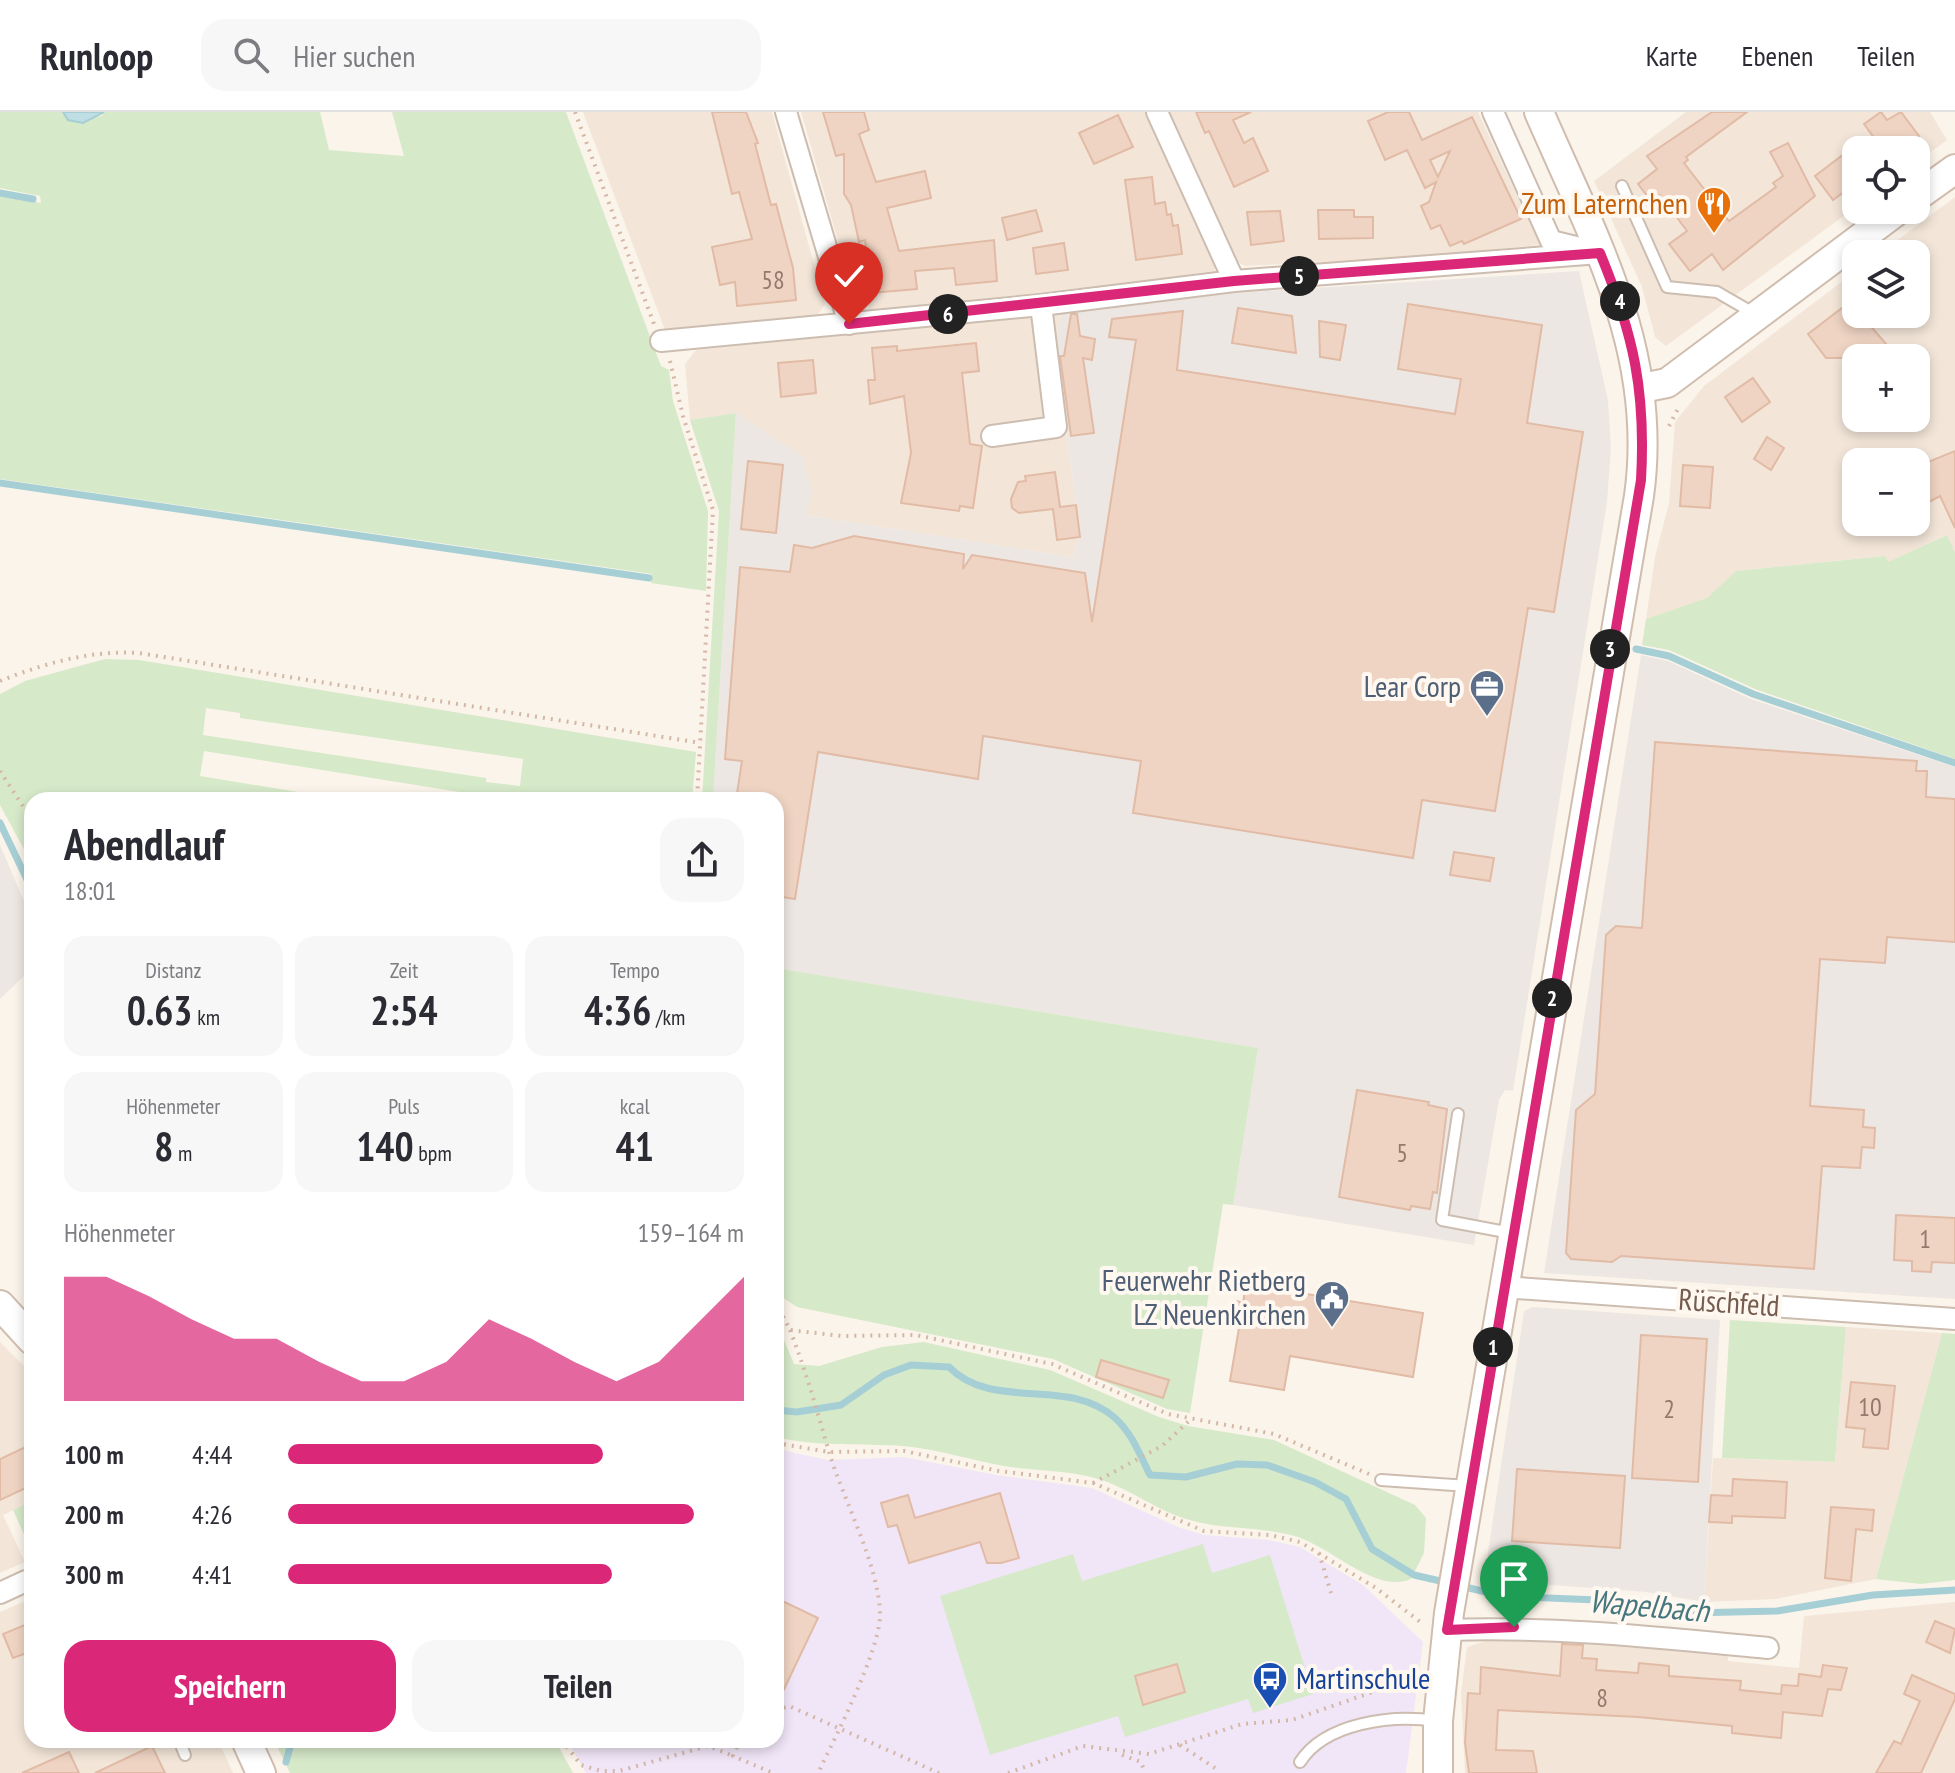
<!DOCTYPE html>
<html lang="de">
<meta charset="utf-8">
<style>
:root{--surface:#fff;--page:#f7f7f7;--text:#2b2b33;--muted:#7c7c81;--line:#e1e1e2;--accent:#db2777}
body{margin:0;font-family:"PT Sans Narrow",sans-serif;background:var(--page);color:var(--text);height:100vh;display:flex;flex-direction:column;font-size:30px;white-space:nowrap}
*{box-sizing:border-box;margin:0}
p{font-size:26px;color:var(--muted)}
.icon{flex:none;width:44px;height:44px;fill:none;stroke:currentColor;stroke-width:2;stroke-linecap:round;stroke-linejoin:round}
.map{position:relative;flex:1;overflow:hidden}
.sheet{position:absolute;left:24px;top:680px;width:760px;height:956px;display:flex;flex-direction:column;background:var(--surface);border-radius:24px;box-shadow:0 4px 12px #0003}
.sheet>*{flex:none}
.controls{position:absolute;left:1842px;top:24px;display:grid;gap:16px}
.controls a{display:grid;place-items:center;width:88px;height:88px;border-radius:16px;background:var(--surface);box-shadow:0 4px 12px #0003;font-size:40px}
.pin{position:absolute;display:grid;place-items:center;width:68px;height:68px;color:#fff;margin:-82px -34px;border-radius:50% 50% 50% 0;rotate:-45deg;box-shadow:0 0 8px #0007}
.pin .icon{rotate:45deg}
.km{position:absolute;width:40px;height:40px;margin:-20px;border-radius:50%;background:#222;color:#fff;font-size:22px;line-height:40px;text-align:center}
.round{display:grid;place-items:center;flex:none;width:84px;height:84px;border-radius:24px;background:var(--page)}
.headline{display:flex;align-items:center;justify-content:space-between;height:136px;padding:0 40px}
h1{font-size:44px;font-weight:700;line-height:60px}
.metrics{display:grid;grid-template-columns:repeat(3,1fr);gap:12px;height:136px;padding:8px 40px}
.metrics div{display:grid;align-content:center;border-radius:20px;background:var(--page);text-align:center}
.metrics b{font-size:40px;font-weight:700}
.metrics small{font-size:22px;font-weight:400}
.metrics p{font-size:22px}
.chart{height:224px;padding:16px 40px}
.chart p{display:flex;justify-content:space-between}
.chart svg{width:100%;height:144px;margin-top:8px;fill:var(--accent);opacity:.7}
.cta{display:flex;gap:16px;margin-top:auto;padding:16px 40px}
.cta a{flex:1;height:92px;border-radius:24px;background:var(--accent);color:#fff;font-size:32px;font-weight:700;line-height:92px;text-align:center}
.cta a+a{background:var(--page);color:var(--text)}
ul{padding:0 40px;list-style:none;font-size:26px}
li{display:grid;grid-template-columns:128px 96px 1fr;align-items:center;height:60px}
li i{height:20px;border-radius:10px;background:var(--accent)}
header{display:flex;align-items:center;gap:48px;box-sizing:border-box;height:112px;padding:0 40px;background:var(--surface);border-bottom:2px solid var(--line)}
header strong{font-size:38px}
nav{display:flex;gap:44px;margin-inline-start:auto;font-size:28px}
.search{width:560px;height:72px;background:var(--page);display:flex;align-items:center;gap:20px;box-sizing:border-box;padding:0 28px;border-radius:24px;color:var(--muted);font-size:30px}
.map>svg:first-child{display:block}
.residential{fill:#f3e6d9;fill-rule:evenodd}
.industrial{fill:#ede7e3}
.education{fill:#f1e6f8}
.green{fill:#d6e9c9;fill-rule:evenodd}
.water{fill:#bfdfe4;stroke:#a6cfd5;stroke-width:2}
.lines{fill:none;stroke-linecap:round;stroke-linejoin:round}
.stream{stroke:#a6cfd5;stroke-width:7}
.building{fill:#efd4c3;stroke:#e1bba5;stroke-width:2;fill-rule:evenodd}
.lane-casing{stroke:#cdbdb0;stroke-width:14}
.street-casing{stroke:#cdbdb0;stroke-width:24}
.secondary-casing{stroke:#d0bdae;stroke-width:32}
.path{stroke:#d4b7a6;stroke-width:4;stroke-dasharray:2 6;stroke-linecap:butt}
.lane{stroke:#fff;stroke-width:10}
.street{stroke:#fff;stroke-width:20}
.secondary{stroke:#fff;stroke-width:28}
.route-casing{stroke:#fff;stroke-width:16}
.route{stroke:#db2777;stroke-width:10}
.labels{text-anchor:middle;stroke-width:8;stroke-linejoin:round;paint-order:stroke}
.number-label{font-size:26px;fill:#947a6c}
.food-label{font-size:30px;fill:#c56008;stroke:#fef8f0;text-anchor:end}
.service-label{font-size:30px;fill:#4e5e75;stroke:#fef8f0;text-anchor:end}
.street-label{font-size:30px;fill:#755c4f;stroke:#fef8f0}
.transit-label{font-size:30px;fill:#164399;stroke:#fef8f0;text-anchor:start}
.water-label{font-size:32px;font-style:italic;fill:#46777f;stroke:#fef8f0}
</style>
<header>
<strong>Runloop</strong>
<div class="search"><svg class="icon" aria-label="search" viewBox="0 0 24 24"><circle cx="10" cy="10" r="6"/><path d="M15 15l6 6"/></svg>Hier suchen</div>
<nav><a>Karte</a><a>Ebenen</a><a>Teilen</a></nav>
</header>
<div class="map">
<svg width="1955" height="1661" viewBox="0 0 1955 1661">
<rect width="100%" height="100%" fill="#fbf4ea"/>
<g class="residential">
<path d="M583 0H772L825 192 818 203 665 218Z"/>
<path d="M801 0H1147L1216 152 1214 159 1023 185 871 199 850 166 842 143Z"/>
<path d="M1167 0H1478L1540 133 1378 148 1245 154 1236 149Z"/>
<path d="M1686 0H1930L1947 28 1916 51V38H1856V95L1666 234 1655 225 1642 175 1594 69Z"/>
<path d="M1955 85V440L1946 423 1887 451 1884 444 1736 459 1708 486 1646 507 1655 445 1669 391 1675 310 1704 274 1856 159V202H1916V142H1879ZM1856 246H1916V306H1856ZM1856 350H1916V410H1856Z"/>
<path d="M1061 201 1054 237 1081 425 1072 445 806 403 803 345 736 301 690 308 685 252 696 238Z"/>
<path d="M1846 1215 1942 1221 1876 1467 1776 1487 1704 1490 1713 1346 1835 1350Z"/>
<path d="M0 1230 32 1262V1389L3 1403 25 1450 0 1461Z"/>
<path d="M32 1486V1628H218L233 1661H0V1500Z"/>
<path d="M1955 1490V1661H1465L1461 1581 1467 1535 1501 1524 1584 1528 1728 1542V1549L1799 1556 1804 1504Z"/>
</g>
<g class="industrial">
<path d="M1579 159 1608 288 1611 336 1607 390 1513 979 1505 978 1499 988 1474 1133 1233 1093 1258 936 776 856V688H713L736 301 803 345 812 380 806 403 1072 445 1081 425 1054 237 1061 201 1236 181Z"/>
<path d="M1641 543 1668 549 1751 587 1955 655V1187L1544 1161Z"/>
<path d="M0 733 32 808V856L0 887Z"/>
<path d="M1533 1195 1720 1208 1704 1490 1647 1480 1484 1468 1524 1199Z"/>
</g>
<path class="education" d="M776 1337 828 1348 904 1345 996 1363 1092 1376 1178 1415 1204 1423 1269 1428 1300 1435 1363 1473 1423 1530 1406 1661H586L567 1628H776Z"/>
<g class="green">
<path d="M0 0H63L68 8 102 4 104 0H320L329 38 404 44 392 0H566L661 254 669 258 673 289 708 399 706 479 651 471 652 462 0 367V84L41 91 40 84 0 76Z"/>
<path d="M736 301 713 688H702L719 399 690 308Z"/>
<path d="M1947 423 1955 440V647L1755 577 1669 538 1642 533 1646 507 1707 486 1736 459 1885 444 1888 450Z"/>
<path d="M105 547 139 548 696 640 692 688H509L204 639 200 664 347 688H32V752L0 693V582L25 569ZM206 596 240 601V606L523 647 520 674 486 670V666L203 623Z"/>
<path d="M776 856 1258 936 1233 1093 1223 1092 1190 1301 1167 1297 1053 1247 797 1195 782 1185 776 1166Z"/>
<path d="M1730 1208 1846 1215 1835 1350 1722 1346Z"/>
<path d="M776 1209 794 1252 819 1254 882 1235 924 1230 1050 1258 1159 1305 1188 1314 1274 1328 1415 1393 1426 1406 1424 1441 1411 1467C1374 1483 1330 1432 1291 1423 1255 1414 1218 1418 1183 1406 1153 1396 1125 1374 1095 1366 1067 1358 1033 1359 1004 1354 970 1348 937 1337 903 1334 860 1331 818 1335 776 1325Z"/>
<path d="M1942 1221 1955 1222V1468L1921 1472 1876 1467Z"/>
<path d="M32 1389V1440L13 1398Z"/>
<path d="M1203 1432 1212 1461 1270 1443 1313 1582 1253 1601 1248 1587 1125 1625 1118 1604 990 1643 940 1484 1073 1442 1082 1469Z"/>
<path d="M274 1628H555L573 1661H290Z"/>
</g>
<path class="water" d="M63 0H104L83 11 68 8Z"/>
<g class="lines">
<g class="stream">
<path d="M0 81 33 87"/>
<path d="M0 371 649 466"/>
<path d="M1636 537 1669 544 1753 582 1955 651"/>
<path d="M0 711 32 778"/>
<path d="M776 1298 797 1300 841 1293 884 1263 911 1253 949 1255C993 1300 1069 1264 1115 1306 1132 1321 1140 1343 1150 1363L1186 1365 1237 1352 1267 1353 1315 1370 1346 1387 1372 1437 1414 1463 1449 1471"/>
<path d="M1461 1474 1502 1484 1646 1490 1691 1501 1777 1499 1873 1483 1955 1478"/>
<path d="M286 1650 292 1628"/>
</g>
</g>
<g class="building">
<path d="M712 0H746L758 31 755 32 771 93 776 92 793 156 796 188 737 194 735 170 720 173 712 135 752 127 739 80 732 82Z"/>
<path d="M823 0H864L869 18 859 22 876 70 925 59 931 86 887 96 899 139 994 128 997 169 956 173 954 156 915 159 917 177 871 181 865 128 859 130 851 93 844 82V42L836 44Z"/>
<path d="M1196 0H1251L1233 8 1244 31 1253 26 1268 59 1234 75 1209 19 1205 21Z"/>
<path d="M1388 0H1409L1422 28 1472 5 1521 107 1464 132 1462 129 1450 134 1440 113 1431 117 1421 94 1429 90 1436 70 1425 76 1407 38 1385 48 1368 9ZM1450 39 1438 65 1430 48Z"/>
<path d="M1712 0H1747L1686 45 1688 48 1684 51 1729 109 1776 75 1773 71 1783 64 1770 40 1788 31 1815 84 1723 158 1712 142 1690 159 1669 132 1687 119 1660 83 1651 89 1638 72 1657 57 1647 44Z"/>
<path d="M1881 0 1887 8 1901 0 1919 24 1900 38H1883L1864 12Z"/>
<path d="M1118 3 1133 35 1094 52 1079 21Z"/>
<path d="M1856 33V71L1833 88 1815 64Z"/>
<path d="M1152 65 1155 92 1165 90 1167 103 1171 102 1173 114 1178 113 1182 142 1136 148 1125 68Z"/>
<path d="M1036 98 1042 119 1007 128 1002 106Z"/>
<path d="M1318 98H1354V105H1373V126L1319 127Z"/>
<path d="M1280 99 1284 129 1251 133 1247 100Z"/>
<path d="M1064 131 1068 158 1036 162 1033 136Z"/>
<path d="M1408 192 1542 213 1527 311 1583 320 1554 500 1528 496 1495 699 1422 688 1413 746 1133 701 1141 649 983 624 978 667 818 640 795 787 776 784V688H736L742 649 725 647 740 455 790 460 794 433 812 436 854 424 964 442 963 457 972 443 1085 461 1092 510 1136 228 1109 225 1112 207 1183 199 1177 258 1455 302 1461 267 1398 257Z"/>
<path d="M1238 196 1292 204 1296 241 1232 231Z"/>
<path d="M1842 196 1854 212 1863 205 1898 246H1826L1808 222Z"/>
<path d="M1071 202H1077L1080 224 1095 227 1092 248 1083 246 1094 321 1071 324 1060 244H1064Z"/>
<path d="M1319 209 1346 213 1340 248 1320 245Z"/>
<path d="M976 231 979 259 962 261 970 332 982 334 973 396 960 394 959 399 901 391 911 341 904 284 870 292 868 268H875L872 236 897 234V239Z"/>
<path d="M813 248 816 281 781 285 778 251Z"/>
<path d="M1753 266 1770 290 1742 310 1725 285Z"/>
<path d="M1767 325 1784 336 1771 358 1754 347Z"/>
<path d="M1955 339V416L1940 384 1916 397V355Z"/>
<path d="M748 349 783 353 776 421 741 417Z"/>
<path d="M1683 353 1713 355 1710 396 1680 394Z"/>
<path d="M1055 360 1060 395 1076 393 1080 425 1057 428 1053 397 1019 401 1012 396 1011 387 1018 370 1026 369 1025 364Z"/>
<path d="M1655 630 1917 649 1916 659H1927L1926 685 1955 687V830L1887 825 1885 851 1820 847 1810 994 1864 998 1863 1015 1875 1016 1874 1036 1862 1035 1860 1056 1822 1054 1814 1157 1621 1144 1612 1150 1571 1147 1566 1141 1576 998 1595 982 1606 823 1616 814 1642 816Z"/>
<path d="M1454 740 1494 746 1490 769 1450 763Z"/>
<path d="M1357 978 1429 990 1428 993 1447 997 1437 1081 1433 1080 1430 1097 1411 1094 1410 1098 1339 1085Z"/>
<path d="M1896 1103 1955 1106V1151L1932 1150 1931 1160 1912 1159V1149L1894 1148Z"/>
<path d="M1246 1172 1423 1201 1413 1265 1290 1244 1284 1278 1230 1269 1240 1210 1234 1209 1237 1189 1243 1191Z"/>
<path d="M1641 1223 1707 1227 1698 1370 1632 1366Z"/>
<path d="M1101 1248 1169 1268 1163 1286 1096 1265Z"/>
<path d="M1851 1270 1895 1274 1888 1337 1863 1335 1865 1317 1846 1315Z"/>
<path d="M32 1332V1373L0 1388V1347Z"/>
<path d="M1517 1357 1625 1364 1620 1436 1512 1429Z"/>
<path d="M1733 1367 1787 1370 1785 1406 1732 1404V1411L1709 1410 1711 1383 1732 1384Z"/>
<path d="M1000 1381 1019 1446 1001 1451H987L980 1430 909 1451 897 1413 888 1415 881 1391 908 1383 915 1406Z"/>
<path d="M1831 1395 1874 1398 1872 1419 1856 1417 1851 1469 1825 1466Z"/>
<path d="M776 1486 818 1506 776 1594Z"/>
<path d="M1935 1509 1955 1517 1950 1541 1926 1530Z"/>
<path d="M32 1510V1539L13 1546 3 1522Z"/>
<path d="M1562 1532 1583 1533 1582 1546 1597 1547 1596 1558 1638 1561 1639 1551 1669 1554V1564L1741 1569 1740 1578 1781 1582 1782 1573 1798 1574 1799 1562 1821 1565 1823 1553 1847 1556 1841 1578 1828 1577 1822 1604 1783 1600 1781 1626 1732 1621V1614L1638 1605 1498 1598 1496 1638 1533 1639 1537 1661H1469L1465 1631 1468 1581 1480 1582 1481 1555 1560 1564Z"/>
<path d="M1177 1552 1185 1580 1143 1593 1135 1564Z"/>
<path d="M1912 1563 1955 1582V1587L1921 1661H1876L1894 1629 1901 1632 1920 1589 1904 1582Z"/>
<path d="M152 1634 165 1661H95Z"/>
<path d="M69 1640 79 1661H22Z"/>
</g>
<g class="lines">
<defs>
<g id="lane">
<path d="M1622 74 1667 175 1717 180 1755 202"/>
<path d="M1458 1002 1442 1108 1511 1121"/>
<path d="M1381 1368 1468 1374"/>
<path d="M179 1628 185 1643"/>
<path d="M1300 1650C1325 1611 1392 1602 1436 1609"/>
</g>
<g id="street">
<path d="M786 0 849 212"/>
<path d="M1157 0 1234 169"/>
<path d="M1493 0 1551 129 1580 136"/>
<path d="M661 229 1041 193 1234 169 1600 141"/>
<path d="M992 324 1056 315 1041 193"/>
<path d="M1503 1175 1955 1207"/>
<path d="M0 1481 26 1469"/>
<path d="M1447 1518C1555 1514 1661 1526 1768 1536"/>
</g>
<g id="secondary">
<path d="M1916 85 1955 57"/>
<path d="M1642 276 1667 271 1898 98"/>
<path d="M0 1193 32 1228"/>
<path d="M246 1628 261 1661"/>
<path d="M1438 1661V1609L1449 1501 1639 384C1659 241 1594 127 1539 0"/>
</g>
</defs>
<use href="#lane" class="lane-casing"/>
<use href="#street" class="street-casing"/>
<use href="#secondary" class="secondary-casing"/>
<g class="path">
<path d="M575 0 654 212"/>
<path d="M670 249 683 304 713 398 697 688"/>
<path d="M1669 314 1680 293"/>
<path d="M0 569C45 551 91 538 139 541L701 631"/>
<path d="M0 659 32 708"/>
<path d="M776 1190 790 1218 842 1224 916 1223 1052 1252 1168 1302 1274 1322 1369 1362"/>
<path d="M790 1218C806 1259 817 1299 829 1340 843 1387 880 1456 880 1503 880 1538 835 1626 818 1661"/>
<path d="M776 1331 829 1340 904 1339 999 1359 1093 1371 1204 1419 1270 1423 1300 1430 1376 1476 1423 1512"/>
<path d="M1093 1371 1162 1334 1190 1308"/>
<path d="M1319 1441 1331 1481"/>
<path d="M776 1598 789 1594 939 1661"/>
<path d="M562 1628 581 1653 601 1659H619L708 1634 733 1644"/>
<path d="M740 1628 733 1644 773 1661"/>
<path d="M1180 1633 1215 1656"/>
<path d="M1122 1643 1141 1650 1145 1661"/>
<path d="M1008 1661 1083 1634 1149 1642 1242 1612 1292 1608 1419 1564"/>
</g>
<use href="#lane" class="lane"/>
<use href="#street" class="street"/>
<use href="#secondary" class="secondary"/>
</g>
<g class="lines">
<defs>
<path id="route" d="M849 212 1234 169 1600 141C1634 223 1646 280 1641 368L1447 1518 1514 1515"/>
</defs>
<use href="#route" class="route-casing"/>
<use href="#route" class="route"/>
</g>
<defs>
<symbol id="restaurant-pin" viewBox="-11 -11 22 30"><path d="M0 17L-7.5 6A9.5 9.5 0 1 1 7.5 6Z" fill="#e8710a" stroke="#fef8f0"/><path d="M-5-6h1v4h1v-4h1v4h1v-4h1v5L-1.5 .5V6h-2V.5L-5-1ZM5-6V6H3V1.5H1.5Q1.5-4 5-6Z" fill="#fff"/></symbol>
<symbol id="office-pin" viewBox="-11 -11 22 30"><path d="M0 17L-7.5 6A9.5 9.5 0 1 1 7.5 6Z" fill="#5c6f8a" stroke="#fef8f0"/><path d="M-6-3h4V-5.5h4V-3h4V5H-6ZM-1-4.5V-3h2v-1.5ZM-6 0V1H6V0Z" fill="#fff"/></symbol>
<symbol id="civic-pin" viewBox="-11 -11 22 30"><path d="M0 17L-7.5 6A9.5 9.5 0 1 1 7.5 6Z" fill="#5c6f8a" stroke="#fef8f0"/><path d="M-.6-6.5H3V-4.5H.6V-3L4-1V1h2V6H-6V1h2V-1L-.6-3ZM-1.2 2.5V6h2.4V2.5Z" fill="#fff"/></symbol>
<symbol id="bus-pin" viewBox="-11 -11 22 30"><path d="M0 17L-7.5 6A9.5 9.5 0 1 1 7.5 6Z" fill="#1a4fb4" stroke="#fef8f0"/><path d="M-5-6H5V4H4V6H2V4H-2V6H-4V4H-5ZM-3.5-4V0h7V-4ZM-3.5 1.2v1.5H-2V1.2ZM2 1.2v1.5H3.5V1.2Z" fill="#fff"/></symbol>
</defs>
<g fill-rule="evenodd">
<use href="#restaurant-pin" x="1694" y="72" width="40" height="54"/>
<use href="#office-pin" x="1467" y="555" width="40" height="54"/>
<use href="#civic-pin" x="1312" y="1166" width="40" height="54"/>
<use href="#bus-pin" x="1250" y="1547" width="40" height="54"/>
</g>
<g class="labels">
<g class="number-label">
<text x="773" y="177">58</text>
<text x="1402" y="1050">5</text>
<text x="1925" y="1136">1</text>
<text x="1870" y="1304">10</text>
<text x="1669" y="1306">2</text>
<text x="1602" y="1595">8</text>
</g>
<g class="food-label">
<text x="1688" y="102">Zum Laternchen</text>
</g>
<g class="service-label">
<text x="1461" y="585">Lear Corp</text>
<text x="1306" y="1179">Feuerwehr Rietberg<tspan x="1306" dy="34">LZ Neuenkirchen</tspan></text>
</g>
<g class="street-label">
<text transform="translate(1729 1191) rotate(4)" y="10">Rüschfeld</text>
</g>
<g class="transit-label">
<text x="1296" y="1577">Martinschule</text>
</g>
<g class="water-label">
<text transform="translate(1649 1494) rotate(5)" y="11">Wapelbach</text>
</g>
</g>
</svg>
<div class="controls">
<a><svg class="icon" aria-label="locate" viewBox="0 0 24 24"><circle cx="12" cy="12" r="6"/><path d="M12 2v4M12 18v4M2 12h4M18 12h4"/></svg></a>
<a><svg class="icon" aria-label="layers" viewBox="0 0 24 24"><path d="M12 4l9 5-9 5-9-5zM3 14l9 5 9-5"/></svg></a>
<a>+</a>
<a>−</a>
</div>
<div class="pin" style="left:1514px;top:1515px;background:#1e9e55"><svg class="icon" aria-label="arrive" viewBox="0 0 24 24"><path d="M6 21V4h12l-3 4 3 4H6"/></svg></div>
<div class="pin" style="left:849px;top:212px;background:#d93025"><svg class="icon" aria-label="check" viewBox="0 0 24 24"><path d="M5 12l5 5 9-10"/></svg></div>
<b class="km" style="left:1493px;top:1235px">1</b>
<b class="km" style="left:1552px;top:886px">2</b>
<b class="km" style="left:1610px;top:537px">3</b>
<b class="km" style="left:1620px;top:189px">4</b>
<b class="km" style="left:1299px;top:164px">5</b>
<b class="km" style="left:948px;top:202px">6</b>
<section class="sheet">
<div class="headline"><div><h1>Abendlauf</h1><p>18:01</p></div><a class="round"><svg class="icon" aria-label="share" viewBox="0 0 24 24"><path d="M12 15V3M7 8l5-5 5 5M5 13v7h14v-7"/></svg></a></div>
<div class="metrics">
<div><p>Distanz</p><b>0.63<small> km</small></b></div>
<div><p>Zeit</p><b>2:54</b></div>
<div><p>Tempo</p><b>4:36<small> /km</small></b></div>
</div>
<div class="metrics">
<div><p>Höhenmeter</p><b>8<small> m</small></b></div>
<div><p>Puls</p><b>140<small> bpm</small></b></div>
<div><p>kcal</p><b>41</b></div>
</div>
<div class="chart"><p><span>Höhenmeter</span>159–164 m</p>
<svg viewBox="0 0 160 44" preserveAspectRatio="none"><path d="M0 44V6L10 6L20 12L30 19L40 25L50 25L60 32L70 38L80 38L90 32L100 19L110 25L120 32L130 38L140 32L150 19L160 6V44z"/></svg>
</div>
<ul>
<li><b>100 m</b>4:44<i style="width:69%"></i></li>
<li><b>200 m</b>4:26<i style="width:89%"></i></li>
<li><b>300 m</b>4:41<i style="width:71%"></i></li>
</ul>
<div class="cta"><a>Speichern</a><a>Teilen</a></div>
</section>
</div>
